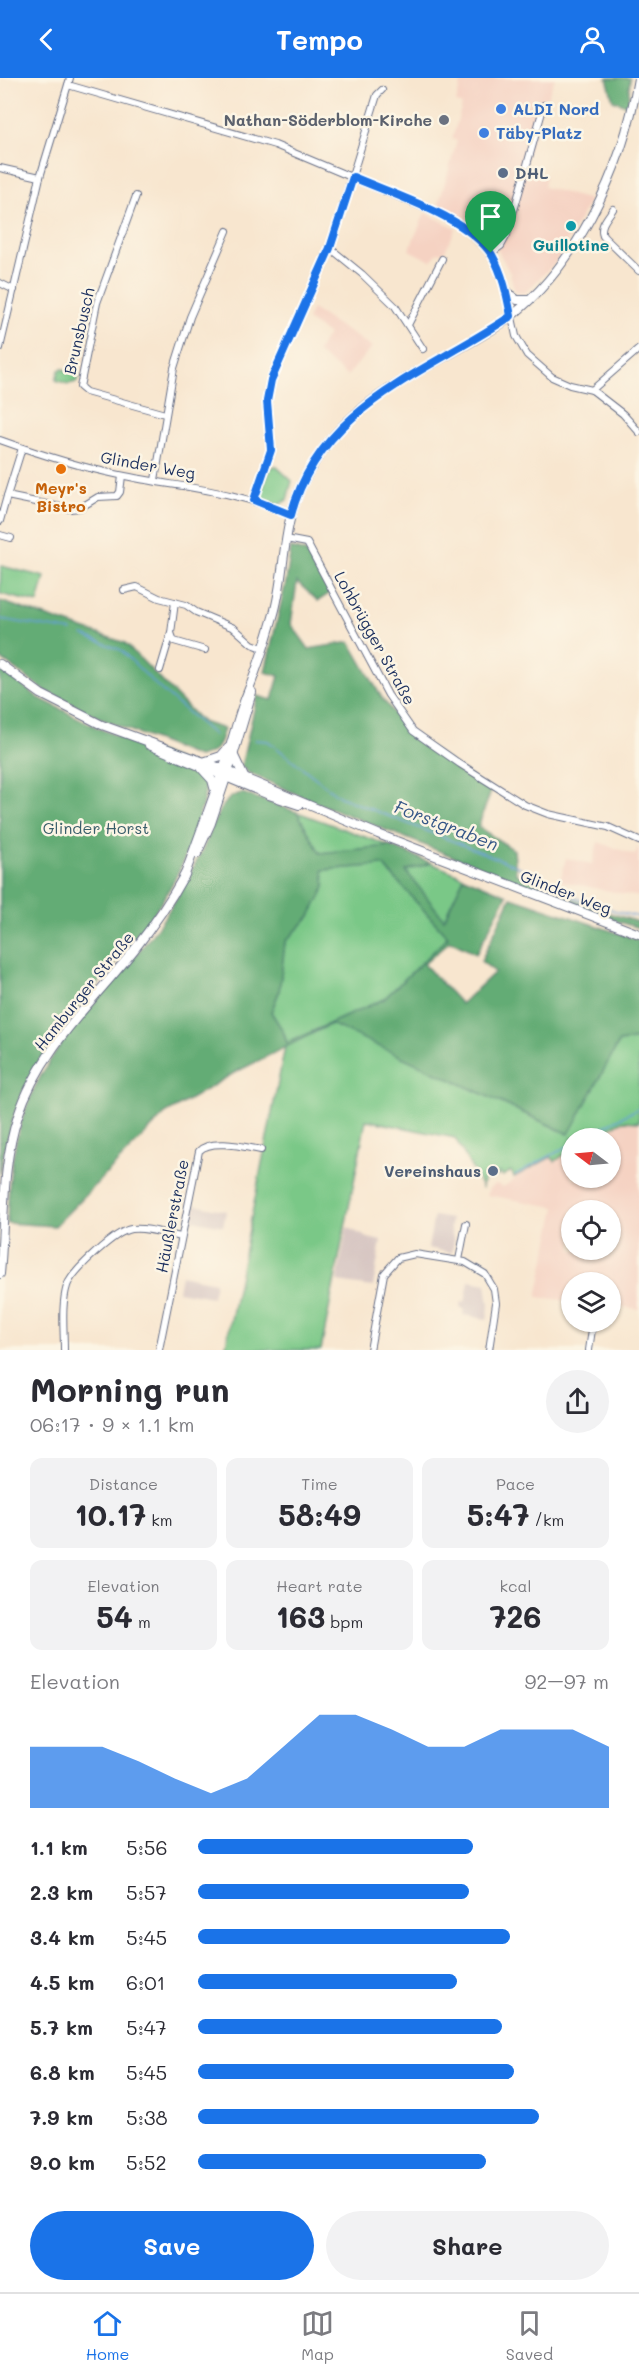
<!DOCTYPE html>
<meta charset="utf-8">
<style>
:root{--surface:#fff;--page:#f2f2f3;--text:#2b2b33;--muted:#7c7c81;--line:#e1e1e2;--accent:#1a73e8}
body{margin:0;font-family:Mali,sans-serif;background:var(--page);color:var(--text);height:100vh;display:flex;flex-direction:column;font-size:22px;white-space:nowrap}
*{box-sizing:border-box;margin:0}
p{font-size:20px;color:var(--muted)}
.icon{flex:none;width:33px;height:33px;fill:none;stroke:currentColor;stroke-width:2;stroke-linecap:round;stroke-linejoin:round}
.map{position:relative;height:1272px;overflow:hidden}
.sheet{display:flex;flex-direction:column;background:var(--surface);flex:1}
.sheet>*{flex:none}
.needle{width:39px;rotate:286deg}
.fabs{position:absolute;left:561px;top:1050px;display:grid;gap:12px}
.fabs a{display:grid;place-items:center;width:60px;height:60px;border-radius:50%;background:var(--surface);box-shadow:0 2px 4px #0004;font-size:30px}
.pin{position:absolute;display:grid;place-items:center;width:51px;height:51px;color:#fff;margin:-62px -26px;border-radius:50% 50% 50% 0;rotate:-45deg;box-shadow:0 0 6px #0007}
.pin .icon{rotate:45deg}
.round{display:grid;place-items:center;flex:none;width:63px;height:63px;border-radius:32px;background:var(--page)}
.summary{display:flex;align-items:center;justify-content:space-between;height:102px;padding:0 30px}
h1{font-size:33px;font-weight:700;line-height:45px}
.figures{display:grid;grid-template-columns:repeat(3,1fr);gap:9px;height:102px;padding:6px 30px}
.figures div{display:grid;align-content:center;border-radius:12px;background:var(--page);text-align:center}
.figures b{font-size:30px;font-weight:700}
.figures small{font-size:16px;font-weight:400}
.figures p{font-size:16px}
.chart{height:168px;padding:12px 30px}
.chart p{display:flex;justify-content:space-between}
.chart svg{width:100%;height:108px;margin-top:6px;fill:var(--accent);opacity:.7}
.action{display:flex;gap:12px;margin-top:auto;padding:12px 30px}
.action a{flex:1;height:69px;border-radius:36px;background:var(--accent);color:#fff;font-size:24px;font-weight:700;line-height:69px;text-align:center}
.action a+a{background:var(--page);color:var(--text)}
ul{padding:0 30px;list-style:none;font-size:20px}
li{display:grid;grid-template-columns:96px 72px 1fr;align-items:center;height:45px}
li i{height:15px;border-radius:8px;background:var(--accent)}
header{display:flex;justify-content:space-between;align-items:center;height:78px;padding:0 30px;background:var(--accent);color:#fff;font-size:27px;font-weight:700}
.dock{display:flex;justify-content:space-around;align-items:center;height:84px;border-top:2px solid var(--line);background:var(--surface);font-size:16px;color:var(--muted)}
.dock a{display:grid;justify-items:center;gap:3px}
.dock .selected{color:var(--accent)}
.map>svg:first-child{display:block}
.built{fill:#f5d2c2;fill-rule:evenodd}
.industrial{fill:#d1bfbd}
.green{fill:#7ac887;stroke:#4a7c72;stroke-width:1.5}
.forest{fill:#63ac74;stroke:#3f6e69;stroke-width:1.5;fill-rule:evenodd}
.lines{fill:none;stroke-linecap:round;stroke-linejoin:round}
.stream{stroke:#659fd4;stroke-width:1.5}
.minor-casing{stroke:#686f86;stroke-width:8}
.major-casing{stroke:#686f86;stroke-width:10}
.minor{stroke:#fff;stroke-width:6}
.major{stroke:#fff;stroke-width:8}
.route-casing{stroke:#fff;stroke-width:12}
.route{stroke:#1a73e8;stroke-width:8}
.shop-dot{fill:#3f7fe0;stroke:#fcf5e5;stroke-width:2}
.worship-dot{fill:#6b7280;stroke:#fcf5e5;stroke-width:2}
.service-dot{fill:#5c6f8a;stroke:#fcf5e5;stroke-width:2}
.culture-dot{fill:#0f9aa8;stroke:#fcf5e5;stroke-width:2}
.food-dot{fill:#e8710a;stroke:#fcf5e5;stroke-width:2}
.labels{text-anchor:middle;stroke-width:5;stroke-linejoin:round;paint-order:stroke}
.shop-label{font-size:16px;font-weight:bold;fill:#366cbe;stroke:#fcf5e5;text-anchor:start}
.worship-label{font-size:16px;font-weight:bold;fill:#5b616d;stroke:#fcf5e5;text-anchor:end}
.service-label{font-size:16px;font-weight:bold;fill:#4e5e75;stroke:#fcf5e5;text-anchor:start}
.culture-label{font-size:16px;font-weight:bold;fill:#0d838f;stroke:#fcf5e5}
.street-label{font-size:16px;fill:#1b2f5e;stroke:#fcf5e5}
.food-label{font-size:16px;font-weight:bold;fill:#c56008;stroke:#fcf5e5}
.park-label{font-size:16px;fill:#385d6a;stroke:#fcf5e5}
.water-label{font-size:18px;font-style:italic;fill:#355687;stroke:#fcf5e5}
</style>
<header><svg class="icon" aria-label="back" viewBox="0 0 24 24"><path d="M15 5l-7 7 7 7"/></svg>Tempo<svg class="icon" aria-label="person" viewBox="0 0 24 24"><circle cx="12" cy="8" r="4"/><path d="M4 21q1-7 8-7t8 7"/></svg></header>
<div class="map">
<svg width="639" height="1272" viewBox="0 0 639 1272">
<rect width="100%" height="100%" fill="#fcf5e5"/>
<filter id="ink" filterUnits="userSpaceOnUse"><feTurbulence type="fractalNoise" baseFrequency=".0167" numOctaves="2"/><feDisplacementMap in="SourceGraphic" scale="12" xChannelSelector="R" yChannelSelector="G"/><feConvolveMatrix kernelMatrix="1 2 1 2 8 2 1 2 1" color-interpolation-filters="sRGB"/></filter>
<filter id="wash" filterUnits="userSpaceOnUse"><feTurbulence type="fractalNoise" baseFrequency=".008" numOctaves="4" result="noise"/><feDisplacementMap in="SourceGraphic" scale="24" xChannelSelector="R" yChannelSelector="G"/><feGaussianBlur stdDeviation="1.35" result="paint"/><feColorMatrix in="noise" values="0 0 0 0 0 0 0 0 0 0 0 0 0 0 0 0 0 1.4 0 .05"/><feComposite in="paint" operator="in"/></filter>
<g filter="url(#wash)">
<rect width="100%" height="100%" fill="#f8e6cf"/>
<g class="built">
<path d="M462 0H555L548 18 543 21 524 91 546 98 544 109 590 122 555 185 525 215H518L514 211 510 195 495 167 481 153 438 129 457 63 452 61 462 27 456 25Z"/>
<path d="M425 135 456 150 444 175 438 174 431 183 409 172Z"/>
<path d="M312 231 372 269 347 298 317 274 328 256 307 242Z"/>
<path d="M598 764 635 777 639 767V819L560 803 566 780 592 786Z"/>
<path d="M623 1043 639 1044V1231L611 1228 610 1204H572L571 1223 537 1219 556 1129 487 1117 489 1110 496 1106 503 1109 515 1101 514 1099 552 1079 554 1082 571 1072 572 1100H610V1060H591ZM572 1132H610V1172H572Z"/>
</g>
<g class="industrial">
<path d="M195 1126 226 1133 223 1148 192 1142Z"/>
<path d="M434 1138 451 1141 450 1150 454 1163 452 1175 428 1170Z"/>
<path d="M347 1149 368 1160 381 1163 373 1209 337 1204Z"/>
<path d="M181 1197 215 1204 212 1219 178 1213Z"/>
<path d="M469 1203 486 1206 489 1227 487 1241 463 1237 464 1231 460 1230 461 1224 465 1225Z"/>
</g>
<g class="green">
<path d="M62 291 78 295 77 304 68 306 56 302 59 292Z"/>
<path d="M276 388 292 403 287 422 279 427 263 421 261 414 271 389Z"/>
<path d="M1 488 45 499 38 525 0 516Z"/>
<path d="M297 734 390 768 320 775Z"/>
<path d="M431 785 464 799 444 842 405 793Z"/>
<path d="M383 787 448 859 384 921 331 945 568 1056 619 964 639 961V1044L623 1043 591 1060H572L571 1072 555 1083 551 1079 514 1099 511 1093 503 1098 499 1094 498 1098 487 1099 484 1097 482 1109 455 1060 366 1042 321 1272H225L285 969 320 951 287 965 283 953 271 934 279 914 285 864 310 838 323 792Z"/>
</g>
<g class="forest">
<path d="M607 0H630L628 28 613 22Z"/>
<path d="M291 470 307 475 330 515 318 523 297 504 291 546 309 571 350 564 382 620 408 654 491 713 478 749 514 772 516 796 598 832 639 844V850L616 843 315 724 249 695 241 689 257 618 272 622 279 598 265 594 286 504Z"/>
<path d="M0 523 125 565 202 644 224 651C218 669 219 674 198 679L104 642 44 612 0 580Z"/>
<path d="M0 591 39 620 100 651 196 689C199 693 204 700 205 705 207 717 200 733 197 745 169 847 93 897 40 982 17 1018 7 1056 0 1097Z"/>
<path d="M242 715 297 734 320 775 390 768 431 785 406 793 444 841 464 799 507 817 476 876 450 863 424 886 461 926 495 894 481 883 511 819 639 862V961L619 964 569 1056 331 946 234 995 165 1036 55 1148 7 1145C8 1098 14 1054 34 1011 69 938 139 888 178 817 187 801 196 785 204 769 211 754 215 736 226 724 230 718 235 717 242 715ZM383 787 448 859 384 921 287 965 283 953 271 934 279 914 285 864 310 838 325 809 323 792Z"/>
</g>
<g class="lines">
<g class="stream">
<path d="M0 541 72 553"/>
<path d="M83 557 121 572 159 610 214 657"/>
<path d="M255 662 268 663 340 719 519 789 547 806 581 822H588L618 834 639 839"/>
<path d="M582 1060 639 1030"/>
<path d="M515 1097 572 1066"/>
</g>
</g>
</g>
<g filter="url(#ink)">
<g class="lines">
<defs>
<g id="minor">
<path d="M68 7 275 67 432 133 460 147 483 165 497 186 506 211 516 258 527 277 552 299 570 307 592 312 623 336 639 354"/>
<path d="M0 90 40 99"/>
<path d="M136 118 97 225 80 309 86 314 165 336"/>
<path d="M613 131C607 140 599 148 603 158L639 193"/>
<path d="M330 170 362 196 395 228 423 271"/>
<path d="M491 175 501 168 507 157 544 27"/>
<path d="M0 205 14 212"/>
<path d="M408 247 442 181"/>
<path d="M0 270 40 99 70 0"/>
<path d="M592 312 639 271"/>
<path d="M0 362C39 376 79 389 120 397 181 410 232 411 291 437"/>
<path d="M22 370 7 418 70 431 80 430 98 419 117 418 120 414 122 398"/>
<path d="M155 402 174 290 190 239 227 153"/>
<path d="M254 422 271 372 267 323 271 302 330 170 377 17 382 12"/>
<path d="M0 443 7 418"/>
<path d="M0 457 11 460"/>
<path d="M286 461 307 465 388 617 413 653 460 686 525 727 548 736 608 749 639 763"/>
<path d="M124 512 137 509 159 520 186 527 196 534 234 550 252 566 263 570"/>
<path d="M171 555 174 563 205 572"/>
<path d="M160 592 171 555 175 524"/>
<path d="M459 1182 466 1146"/>
<path d="M64 1272C64 1252 61 1227 67 1208 72 1193 116 1153 131 1151 148 1149 165 1156 181 1159"/>
<path d="M159 1272 199 1073C211 1060 245 1069 261 1072"/>
<path d="M370 1272 384 1196 398 1180 415 1176 465 1184 485 1196 494 1211 496 1225 489 1272"/>
<path d="M589 1272 593 1245"/>
</g>
<g id="major">
<path d="M507 214 517 222H528"/>
<path d="M0 586 41 616 102 647 218 689 378 756 639 856"/>
<path d="M149 667 269 717 299 727"/>
<path d="M234 678 245 701"/>
<path d="M206 683 221 678 228 670"/>
<path d="M202 691 212 702 215 713"/>
<path d="M197 776 211 745 230 688 252 614"/>
<path d="M184 799C198 761 212 723 225 685 232 664 237 642 245 621 256 594 265 567 273 539 284 503 282 465 293 430 298 413 306 397 316 382 356 316 433 289 496 249 574 198 624 90 638 0"/>
<path d="M0 1196C5 1143 1 1089 18 1038 39 973 92 924 134 872 153 848 170 823 185 796"/>
</g>
</defs>
<use href="#minor" class="minor-casing"/>
<use href="#major" class="major-casing"/>
<use href="#minor" class="minor"/>
<use href="#major" class="major"/>
</g>
</g>
<g class="lines" filter="url(#ink)">
<defs>
<path id="route" d="M353 99C394 117 468 139 492 177 503 196 507 217 511 238 427 295 320 327 291 437L254 422 271 372 267 323 271 302 330 170Z"/>
</defs>
<use href="#route" class="route-casing"/>
<use href="#route" class="route"/>
</g>
<g class="shop-dot">
<circle cx="501" cy="31" r="6"/>
<circle cx="484" cy="55" r="6"/>
</g>
<circle class="worship-dot" cx="444" cy="42" r="6"/>
<g class="service-dot">
<circle cx="503" cy="95" r="6"/>
<circle cx="493" cy="1093" r="6"/>
</g>
<circle class="culture-dot" cx="571" cy="148" r="6"/>
<circle class="food-dot" cx="61" cy="391" r="6"/>
<g class="labels">
<g class="shop-label">
<text x="513" y="37">ALDI Nord</text>
<text x="496" y="61">Täby-Platz</text>
</g>
<g class="worship-label">
<text x="432" y="48">Nathan-Söderblom-Kirche</text>
</g>
<g class="service-label">
<text x="515" y="101">DHL</text>
<text x="481" y="1099" text-anchor="end">Vereinshaus</text>
</g>
<g class="culture-label">
<text x="571" y="173">Guillotine</text>
</g>
<g class="street-label">
<text transform="translate(79 253) rotate(-77)" y="6">Brunsbusch</text>
<text transform="translate(148 387) rotate(10)" y="6">Glinder Weg</text>
<text transform="translate(375 560) rotate(61)" y="6">Lohbrügger Straße</text>
<text transform="translate(566 814) rotate(21)" y="6">Glinder Weg</text>
<text transform="translate(84 913) rotate(-51)" y="6">Hamburger Straße</text>
<text transform="translate(172 1138) rotate(-79)" y="6">Häußlerstraße</text>
</g>
<g class="food-label">
<text x="61" y="416">Meyr's<tspan x="61" dy="18">Bistro</tspan></text>
</g>
<g class="park-label">
<text x="96" y="756">Glinder Horst</text>
</g>
<g class="water-label">
<text transform="translate(446 748) rotate(21)" y="6">Forstgraben</text>
</g>
</g>
</svg>
<div class="fabs">
<a><svg class="needle" viewBox="-14 -14 28 28"><path d="M0-13l5 13h-10z" fill="#e53935"/><path d="M0 13l5-13h-10z" fill="#7c7c81"/></svg></a>
<a><svg class="icon" aria-label="locate" viewBox="0 0 24 24"><circle cx="12" cy="12" r="6"/><path d="M12 2v4M12 18v4M2 12h4M18 12h4"/></svg></a>
<a><svg class="icon" aria-label="layers" viewBox="0 0 24 24"><path d="M12 4l9 5-9 5-9-5zM3 14l9 5 9-5"/></svg></a>
</div>
<div class="pin" style="left:491px;top:175px;background:#1e9e55"><svg class="icon" aria-label="arrive" viewBox="0 0 24 24"><path d="M6 21V4h12l-3 4 3 4H6"/></svg></div>
</div>
<section class="sheet">
<div class="summary"><div><h1>Morning run</h1><p>06:17 · 9 × 1.1 km</p></div><a class="round"><svg class="icon" aria-label="share" viewBox="0 0 24 24"><path d="M12 15V3M7 8l5-5 5 5M5 13v7h14v-7"/></svg></a></div>
<div class="figures">
<div><p>Distance</p><b>10.17<small> km</small></b></div>
<div><p>Time</p><b>58:49</b></div>
<div><p>Pace</p><b>5:47<small> /km</small></b></div>
</div>
<div class="figures">
<div><p>Elevation</p><b>54<small> m</small></b></div>
<div><p>Heart rate</p><b>163<small> bpm</small></b></div>
<div><p>kcal</p><b>726</b></div>
</div>
<div class="chart"><p><span>Elevation</span>92–97 m</p>
<svg viewBox="0 0 160 44" preserveAspectRatio="none"><path d="M0 44V19L10 19L20 19L30 25L40 32L50 38L60 32L70 19L80 6L90 6L100 12L110 19L120 19L130 12L140 12L150 12L160 19V44z"/></svg>
</div>
<ul>
<li><b>1.1 km</b>5:56<i style="width:67%"></i></li>
<li><b>2.3 km</b>5:57<i style="width:66%"></i></li>
<li><b>3.4 km</b>5:45<i style="width:76%"></i></li>
<li><b>4.5 km</b>6:01<i style="width:63%"></i></li>
<li><b>5.7 km</b>5:47<i style="width:74%"></i></li>
<li><b>6.8 km</b>5:45<i style="width:77%"></i></li>
<li><b>7.9 km</b>5:38<i style="width:83%"></i></li>
<li><b>9.0 km</b>5:52<i style="width:70%"></i></li>
</ul>
<div class="action"><a>Save</a><a>Share</a></div>
</section>
<nav class="dock">
<a class="selected"><svg class="icon" aria-label="home" viewBox="0 0 24 24"><path d="M3 11l9-7 9 7M6 9v11h12V9"/></svg>Home</a>
<a><svg class="icon" aria-label="map" viewBox="0 0 24 24"><path d="M3 6l6-2 6 2 6-2v14l-6 2-6-2-6 2zM9 4v14M15 6v14"/></svg>Map</a>
<a><svg class="icon" aria-label="saved" viewBox="0 0 24 24"><path d="M7 4h10v16l-5-4-5 4z"/></svg>Saved</a>
</nav>
